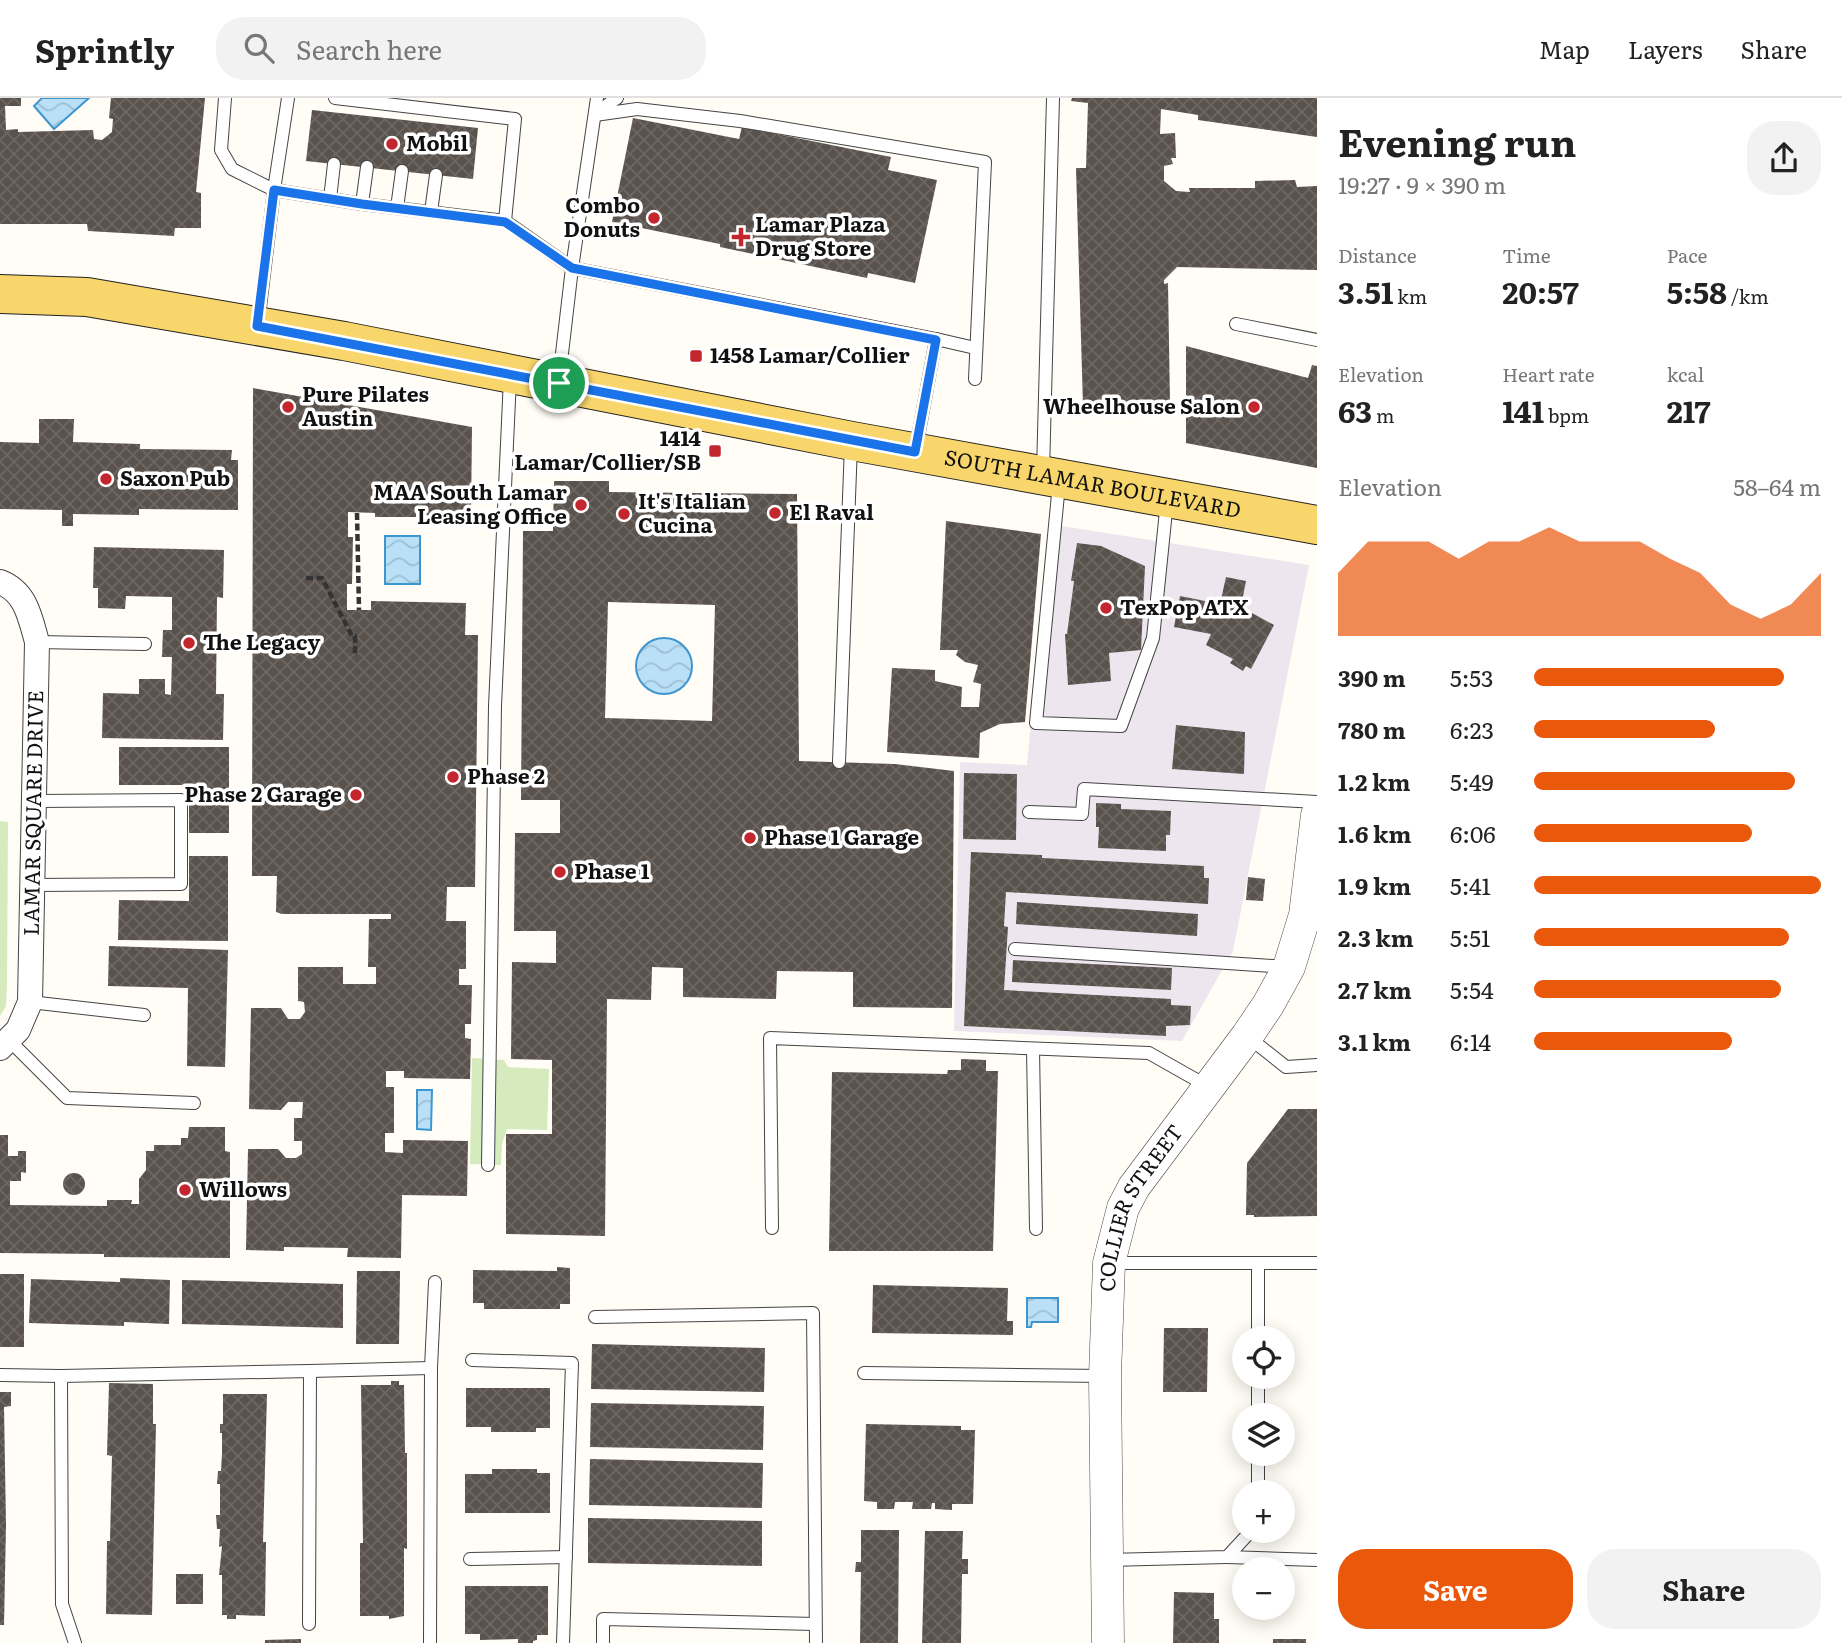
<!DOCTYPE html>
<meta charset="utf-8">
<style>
:root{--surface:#fff;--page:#f2f2f2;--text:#222;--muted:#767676;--line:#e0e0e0;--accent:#ea580c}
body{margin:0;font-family:Literata,serif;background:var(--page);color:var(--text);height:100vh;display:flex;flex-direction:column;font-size:26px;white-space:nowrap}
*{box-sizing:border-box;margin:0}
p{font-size:23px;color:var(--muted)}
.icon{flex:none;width:38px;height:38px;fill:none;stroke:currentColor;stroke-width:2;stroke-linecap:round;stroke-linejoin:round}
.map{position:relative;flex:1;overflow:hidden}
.side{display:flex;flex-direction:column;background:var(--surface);width:525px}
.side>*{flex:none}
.controls{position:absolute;left:1232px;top:1228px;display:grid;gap:14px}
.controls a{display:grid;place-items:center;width:63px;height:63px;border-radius:50%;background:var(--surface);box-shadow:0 4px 18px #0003;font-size:35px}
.pin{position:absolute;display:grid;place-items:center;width:60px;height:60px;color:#fff;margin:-30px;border:4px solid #fff;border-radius:50%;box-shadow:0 2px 7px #0007}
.round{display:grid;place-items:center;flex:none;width:74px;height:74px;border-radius:28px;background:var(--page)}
.summary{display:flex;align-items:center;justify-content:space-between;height:119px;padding:0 21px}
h1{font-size:38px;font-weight:700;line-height:52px}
.metrics{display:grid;grid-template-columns:repeat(3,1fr);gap:10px;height:119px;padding:7px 21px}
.metrics div{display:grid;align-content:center}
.metrics b{font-size:30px;font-weight:700}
.metrics small{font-size:19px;font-weight:400}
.metrics p{font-size:19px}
.chart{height:196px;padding:14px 21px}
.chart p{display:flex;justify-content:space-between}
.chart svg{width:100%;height:126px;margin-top:7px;fill:var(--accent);opacity:.7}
.cta{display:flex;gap:14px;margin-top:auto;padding:14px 21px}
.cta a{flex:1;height:80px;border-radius:28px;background:var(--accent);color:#fff;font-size:28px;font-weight:700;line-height:80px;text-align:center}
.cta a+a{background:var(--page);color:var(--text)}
ul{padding:0 21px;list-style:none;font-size:23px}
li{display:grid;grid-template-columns:112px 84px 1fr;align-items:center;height:52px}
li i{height:18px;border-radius:9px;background:var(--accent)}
header{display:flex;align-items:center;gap:42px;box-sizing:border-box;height:98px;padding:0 35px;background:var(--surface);border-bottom:2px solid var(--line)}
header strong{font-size:33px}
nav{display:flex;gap:38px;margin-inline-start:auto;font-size:24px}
.search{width:490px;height:63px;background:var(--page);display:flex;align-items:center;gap:18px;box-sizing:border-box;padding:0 24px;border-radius:28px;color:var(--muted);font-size:26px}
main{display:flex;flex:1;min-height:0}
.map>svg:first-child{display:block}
.industrial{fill:#eee6ef}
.park{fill:#d5ebbd}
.water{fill:url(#water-waves);stroke:#3f96cf;stroke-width:2}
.building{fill:url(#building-cross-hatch);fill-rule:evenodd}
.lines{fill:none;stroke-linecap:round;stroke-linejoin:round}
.service-casing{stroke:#444;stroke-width:14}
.minor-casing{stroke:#444;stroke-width:26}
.tertiary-casing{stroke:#444;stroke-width:33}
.primary-casing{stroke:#222;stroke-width:40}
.path{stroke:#333;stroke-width:4.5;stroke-dasharray:7 3.5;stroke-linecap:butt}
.service{stroke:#fff;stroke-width:12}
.minor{stroke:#fff;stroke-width:24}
.tertiary{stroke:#fff;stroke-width:32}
.primary{stroke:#f9d66b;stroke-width:38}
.route-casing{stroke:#fff;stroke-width:14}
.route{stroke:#1a73e8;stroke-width:9}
.poi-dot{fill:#c4262e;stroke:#fff;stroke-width:2.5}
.labels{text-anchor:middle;stroke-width:7;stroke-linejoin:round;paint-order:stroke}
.poi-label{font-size:21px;font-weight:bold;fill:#111;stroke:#fff;text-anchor:start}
.street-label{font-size:21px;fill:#111;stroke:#fff}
</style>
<header>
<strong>Sprintly</strong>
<div class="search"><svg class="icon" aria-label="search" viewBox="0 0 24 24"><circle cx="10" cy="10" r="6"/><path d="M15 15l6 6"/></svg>Search here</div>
<nav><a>Map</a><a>Layers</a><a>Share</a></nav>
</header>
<main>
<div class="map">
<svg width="1317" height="1545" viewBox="0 0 1317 1545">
<defs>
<pattern id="water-waves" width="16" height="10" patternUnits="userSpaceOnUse" patternTransform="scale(1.75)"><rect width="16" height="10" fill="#b9e0f7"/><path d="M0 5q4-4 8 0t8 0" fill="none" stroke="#9ebfd3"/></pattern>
<pattern id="building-cross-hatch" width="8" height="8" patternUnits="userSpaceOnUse" patternTransform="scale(1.75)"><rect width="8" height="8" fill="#5a524d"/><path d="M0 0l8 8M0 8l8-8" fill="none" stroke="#6d6662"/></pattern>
</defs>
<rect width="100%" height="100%" fill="#fffdf5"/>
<path class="industrial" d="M1049 426 1309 467 1233 853 1182 943 954 933 960 664 1027 667Z"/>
<g class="park">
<path d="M0 723 8 724 7 886 6 908 0 918Z"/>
<path d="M472 960 504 962 508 969 549 971 547 1032 507 1031 502 1046 501 1067 470 1066Z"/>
</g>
<g class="water">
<path d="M42 0H89L54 31 34 8Z"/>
<rect x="385" y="438" width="35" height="48"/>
<circle cx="664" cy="568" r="28"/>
<path d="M417 992H432L431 1032 417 1031Z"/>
<path d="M1027 1200H1058V1224H1032L1031 1229H1027Z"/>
</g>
<g class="building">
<path d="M0 0H21V8H5L6 32 18 31V34L93 32 94 41 102 42 112 34 113 21 109 20 111 0H205L196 94 201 95V130H175L174 138 88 133 87 126H0Z"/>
<path d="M1072 0H1317V39L1198 22V17L1161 11 1160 36 1175 35 1176 60H1171L1173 66 1164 68V83L1176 93 1190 94 1189 90H1255V83L1295 82 1297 89 1317 88V172L1177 169 1164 182V186L1168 185 1170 305 1083 308 1076 70H1086L1088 5 1071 3Z"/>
<path d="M312 12 478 30 473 81 306 63Z"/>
<path d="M633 20 739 41 742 29 891 59 888 72 937 82 915 185 868 175 867 180 720 149V146L612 124Z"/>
<path d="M1186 248 1308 280 1312 267 1317 268V370L1186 345Z"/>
<path d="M253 290 472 329 471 420H434V424L418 423V419H375V415L348 414V439H353L352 486H347V512H371V503L466 505 465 537H478L475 789H447L446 823H466V871H459V887H472L471 926H465V940L471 941 470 981 404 980V973H386V989H394V1035H385V1054L403 1055V1042L468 1043 467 1098 402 1097 401 1160 347 1159 348 1150 284 1149V1153L246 1152 248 1051H278L286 1060H296L302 1056V1043H294V1020H302L303 1004H288L281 1012 249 1011 251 910H281L288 921H300L305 914 304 904 298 903V869H343V886H376V869H368L369 821H391V816H282L276 814 277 778H252Z"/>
<path d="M39 321H74L73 344 140 346V351L232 352 231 362H238V412L139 411V417L73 416V428H62V412L0 411V344L39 345Z"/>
<path d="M554 383H609V394L797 396 799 663 895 666 954 673 952 910 853 909V874L777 873 776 901 683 899V870L652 869 651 902 607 901 605 1138 506 1136V1036H552V962L511 961 512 864 556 865V833H514L515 735H560V702H521L523 433H553ZM608 504 715 507 712 623 605 620Z"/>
<path d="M946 423 1041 436 1025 624 1000 626 980 635 979 660 887 654 892 570 935 572V583L962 589 961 609H979L981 586 973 584 978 567 965 564 956 557 958 552H940Z"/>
<path d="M1077 445 1101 448 1145 468 1141 552 1109 555 1111 583 1068 587 1065 536H1067L1074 483H1071Z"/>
<path d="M94 449 224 452 223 500 217 499 216 596H224L223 642 102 640 103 595 139 596V581H165V596L171 597 172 559H162L163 532H172V499L126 498 125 511 98 510V490H93Z"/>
<path d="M1226 479 1246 483 1241 509 1274 527 1251 571 1246 568 1243 573 1230 565 1233 561 1206 547 1211 536 1174 529 1180 498 1220 506Z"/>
<path d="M1176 627 1245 634 1244 676 1172 671Z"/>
<path d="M119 649H229V735H189V687H119Z"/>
<path d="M964 675 1017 676 1016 742 963 741Z"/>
<path d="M1096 705 1121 706V711L1171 713 1170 737H1166V753L1098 750 1099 729H1096Z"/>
<path d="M971 754 1042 757V760L1204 768V780H1209L1208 806 1006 794 1004 828 1008 829 1004 892 1171 901V907L1191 908 1190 927 1166 928V938L964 928Z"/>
<path d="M189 758H228V843L118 842 119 802 189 803Z"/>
<path d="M1248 779 1265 781 1263 803 1246 802Z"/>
<path d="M1017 804 1198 816 1197 838 1016 826Z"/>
<path d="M109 848 228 852 225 969 187 968 188 890 108 888Z"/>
<path d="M1013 862 1172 870 1171 892 1012 884Z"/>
<path d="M961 961 986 962V973H998L993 1153H829L832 974 947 976 948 972H961Z"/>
<path d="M1288 1011H1317V1118L1254 1119V1117H1246L1247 1065Z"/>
<path d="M189 1029H225V1053L230 1054V1160L104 1159V1156L0 1155V1037H8V1058H18V1053H26V1075L21 1074V1083H10V1107L107 1108V1102H132L131 1106H139V1081L146 1072V1053H154V1047H181V1040H188Z"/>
<circle cx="74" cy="1086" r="11"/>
<path d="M557 1169 570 1170V1206H560V1211H484V1205H473V1172L557 1173Z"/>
<path d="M357 1173H400L399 1246H356Z"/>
<rect x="0" y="1176" width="24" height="73"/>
<path d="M120 1180 170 1182 169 1226 124 1224V1228L29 1225 31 1181 120 1184Z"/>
<path d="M182 1182 343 1186V1230L182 1226Z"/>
<path d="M873 1187 1008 1190 1007 1223H1013V1237L872 1235Z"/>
<path d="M1164 1230H1208L1207 1294H1163Z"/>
<path d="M592 1246 765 1250 764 1294 591 1291Z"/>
<path d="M391 1283H399V1287H404L405 1355H407V1451L404 1450V1518L389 1521V1518H360V1445H363L361 1287H391Z"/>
<path d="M109 1285 153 1286V1326H156L152 1517 106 1516 107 1443H110L112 1358 107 1357Z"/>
<path d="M466 1290H550V1330H536V1334H491V1329H466Z"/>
<path d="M0 1294H11V1308L4 1309 6 1427 4 1527H0Z"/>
<path d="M223 1296H267L263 1444H266L265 1518 236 1517V1521H227V1517H222V1477H219L222 1448 219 1449 220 1431H217L216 1417H220V1386H217L218 1373H221L222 1355V1335H220V1326H223Z"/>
<path d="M591 1305 764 1308 763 1352 590 1349Z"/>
<path d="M866 1326 961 1328V1332H975L973 1406H952V1412L935 1411V1405H932L931 1411H912L913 1404H895L894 1411H877V1404L864 1403Z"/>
<path d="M590 1361 763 1365 762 1410 589 1407Z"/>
<path d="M492 1371H537V1375H550V1415H465V1376H492Z"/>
<path d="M588 1420 762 1423V1468L588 1465Z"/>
<path d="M861 1432H899L898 1545H860L861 1474H855L856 1464H861Z"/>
<path d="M925 1433H963L962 1461H968V1476H962L961 1545H922Z"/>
<rect x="176" y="1476" width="27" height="30"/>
<path d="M465 1488H548V1537H537V1542L533 1543V1545H518V1541L480 1542V1536H465Z"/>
<path d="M1174 1494 1214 1495V1521H1219V1545H1173Z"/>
<path d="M301 1541V1545H265V1542Z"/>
<rect x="1273" y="1541" width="33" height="4"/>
</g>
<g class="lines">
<defs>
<g id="service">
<path d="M225 0 221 52 232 71 274 92 288 0"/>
<path d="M335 0 515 21 505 123"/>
<path d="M598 14 617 0"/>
<path d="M595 17 637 11 740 23 985 64 975 281"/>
<path d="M330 101 334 66"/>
<path d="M362 106 367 69"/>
<path d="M397 110 402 73"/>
<path d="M431 114 436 77"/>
<path d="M258 226 274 92 362 106 505 123 572 170 936 241 916 350"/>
<path d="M1236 226 1317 242"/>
<path d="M936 241 975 250"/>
<path d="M559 281 572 170 597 0"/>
<path d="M1043 373 1053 0"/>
<path d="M1059 386 1036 625 1121 628 1153 540 1167 403"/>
<path d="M37 544 145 546"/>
<path d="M839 664 851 347"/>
<path d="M1029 714 1082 716 1084 691 1317 704"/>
<path d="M32 787 181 786V702L34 703"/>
<path d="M1015 851 1288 869"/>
<path d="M30 904 144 917"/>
<path d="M1247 938 1286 969 1317 967"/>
<path d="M9 942 67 1000 194 1005"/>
<path d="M1033 951 1036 1131"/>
<path d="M488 1067 495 608 510 280"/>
<path d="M772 1130 770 940 1149 955 1209 989"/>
<path d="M1111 1165H1317"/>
<path d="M595 1219 813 1215 816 1545"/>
<path d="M1258 1241V1165"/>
<path d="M472 1262 572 1265 563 1545"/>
<path d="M310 1273 431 1270"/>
<path d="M864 1275 1105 1278"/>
<path d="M0 1277 61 1278"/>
<path d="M1258 1318V1279"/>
<path d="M1258 1395V1356"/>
<path d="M1227 1459 1317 1462"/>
<path d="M470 1461 566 1459"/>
<path d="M1108 1462 1227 1459 1251 1433"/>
<path d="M75 1545 62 1506 61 1278 310 1273 309 1526"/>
<path d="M430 1545 431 1270 435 1184"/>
<path d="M603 1545V1521L815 1526"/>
</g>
<path id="minor" d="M0 484C26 494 30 519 37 544L30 904 18 932 0 950"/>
<g id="tertiary">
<path id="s1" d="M1108 1545 1105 1278 1109 1165 1123 1110 1134 1089 1247 938 1268 907 1289 869 1305 817 1317 717"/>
</g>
<g id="primary">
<path id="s2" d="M0 196 87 199 344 243 852 343 1317 427"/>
</g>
</defs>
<use href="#service" class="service-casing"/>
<use href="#minor" class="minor-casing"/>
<use href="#tertiary" class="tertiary-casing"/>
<use href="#primary" class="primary-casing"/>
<g class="path">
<path d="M348 292V306"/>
<path d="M357 415 359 512"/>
<path d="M306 480H322L352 538H355V557"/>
</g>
<use href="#service" class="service"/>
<use href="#minor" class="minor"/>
<use href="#tertiary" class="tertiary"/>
<use href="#primary" class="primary"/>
</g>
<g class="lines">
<defs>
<path id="route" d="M274 92 362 106 505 124 572 170 936 242 915 354 257 228Z"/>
</defs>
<use href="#route" class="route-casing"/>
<use href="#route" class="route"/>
</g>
<g class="poi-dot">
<circle cx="392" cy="46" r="7"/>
<circle cx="654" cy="120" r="7"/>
<path d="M737.5 128.5h7v7h7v7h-7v7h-7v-7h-7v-7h7z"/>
<rect x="689" y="251" width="14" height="14" rx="3.5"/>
<circle cx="288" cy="309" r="7"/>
<circle cx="1254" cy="309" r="7"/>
<rect x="708" y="346" width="14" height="14" rx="3.5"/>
<circle cx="106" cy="381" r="7"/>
<circle cx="581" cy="407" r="7"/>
<circle cx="775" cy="415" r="7"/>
<circle cx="624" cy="416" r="7"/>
<circle cx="1106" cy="510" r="7"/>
<circle cx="189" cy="545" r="7"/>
<circle cx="453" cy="679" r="7"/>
<circle cx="356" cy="697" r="7"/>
<circle cx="750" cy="740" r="7"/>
<circle cx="560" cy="774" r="7"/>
<circle cx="185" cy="1092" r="7"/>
</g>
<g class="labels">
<g class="poi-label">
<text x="406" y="53">Mobil</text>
<text x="640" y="115" text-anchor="end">Combo<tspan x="640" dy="24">Donuts</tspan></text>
<text x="755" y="134">Lamar Plaza<tspan x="755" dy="24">Drug Store</tspan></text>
<text x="710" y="265">1458 Lamar/Collier</text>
<text x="302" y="304">Pure Pilates<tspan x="302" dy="24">Austin</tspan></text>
<text x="1240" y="316" text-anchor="end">Wheelhouse Salon</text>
<text x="701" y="348" text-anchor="end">1414<tspan x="701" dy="24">Lamar/Collier/SB</tspan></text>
<text x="120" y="388">Saxon Pub</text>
<text x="567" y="402" text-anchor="end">MAA South Lamar<tspan x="567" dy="24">Leasing Office</tspan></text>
<text x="638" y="411">It's Italian<tspan x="638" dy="24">Cucina</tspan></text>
<text x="789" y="422">El Raval</text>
<text x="1120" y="517">TexPop ATX</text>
<text x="203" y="552">The Legacy</text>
<text x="467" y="686">Phase 2</text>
<text x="342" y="704" text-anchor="end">Phase 2 Garage</text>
<text x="764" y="747">Phase 1 Garage</text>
<text x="574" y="781">Phase 1</text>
<text x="199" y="1099">Willows</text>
</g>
<g class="street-label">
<text dy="7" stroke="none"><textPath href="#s2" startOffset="1110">SOUTH LAMAR BOULEVARD</textPath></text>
<text transform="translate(34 715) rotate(-89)" y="7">LAMAR SQUARE DRIVE</text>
<text dy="7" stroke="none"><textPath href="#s1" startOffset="443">COLLIER STREET</textPath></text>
</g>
</g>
</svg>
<div class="controls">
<a><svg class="icon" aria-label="locate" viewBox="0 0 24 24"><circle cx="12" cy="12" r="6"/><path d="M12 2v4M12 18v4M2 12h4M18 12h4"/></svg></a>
<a><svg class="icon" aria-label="layers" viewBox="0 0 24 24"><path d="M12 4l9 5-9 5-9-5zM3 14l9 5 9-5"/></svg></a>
<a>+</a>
<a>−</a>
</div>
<div class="pin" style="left:559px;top:285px;background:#1e9e55"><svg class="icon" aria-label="arrive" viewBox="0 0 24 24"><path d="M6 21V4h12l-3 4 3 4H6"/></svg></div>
</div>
<section class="side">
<div class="summary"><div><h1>Evening run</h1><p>19:27 · 9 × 390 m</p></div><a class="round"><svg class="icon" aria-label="share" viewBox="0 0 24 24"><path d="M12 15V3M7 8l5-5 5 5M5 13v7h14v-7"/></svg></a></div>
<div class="metrics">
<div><p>Distance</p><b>3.51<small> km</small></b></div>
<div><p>Time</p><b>20:57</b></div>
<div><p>Pace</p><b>5:58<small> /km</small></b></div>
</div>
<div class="metrics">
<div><p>Elevation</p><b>63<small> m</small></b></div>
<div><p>Heart rate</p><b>141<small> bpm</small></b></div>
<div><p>kcal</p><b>217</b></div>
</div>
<div class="chart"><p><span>Elevation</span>58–64 m</p>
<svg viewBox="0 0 160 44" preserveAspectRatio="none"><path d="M0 44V22L10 11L20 11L30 11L40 17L50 11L60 11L70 6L80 11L90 11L100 11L110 17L120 22L130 33L140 38L150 33L160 22V44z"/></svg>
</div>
<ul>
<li><b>390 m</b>5:53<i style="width:87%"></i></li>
<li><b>780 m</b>6:23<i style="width:63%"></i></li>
<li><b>1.2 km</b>5:49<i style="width:91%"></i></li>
<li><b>1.6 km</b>6:06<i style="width:76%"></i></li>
<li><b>1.9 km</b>5:41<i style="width:100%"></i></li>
<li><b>2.3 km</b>5:51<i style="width:89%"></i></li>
<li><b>2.7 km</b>5:54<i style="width:86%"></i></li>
<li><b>3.1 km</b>6:14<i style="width:69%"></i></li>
</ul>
<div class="cta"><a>Save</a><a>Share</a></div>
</section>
</main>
